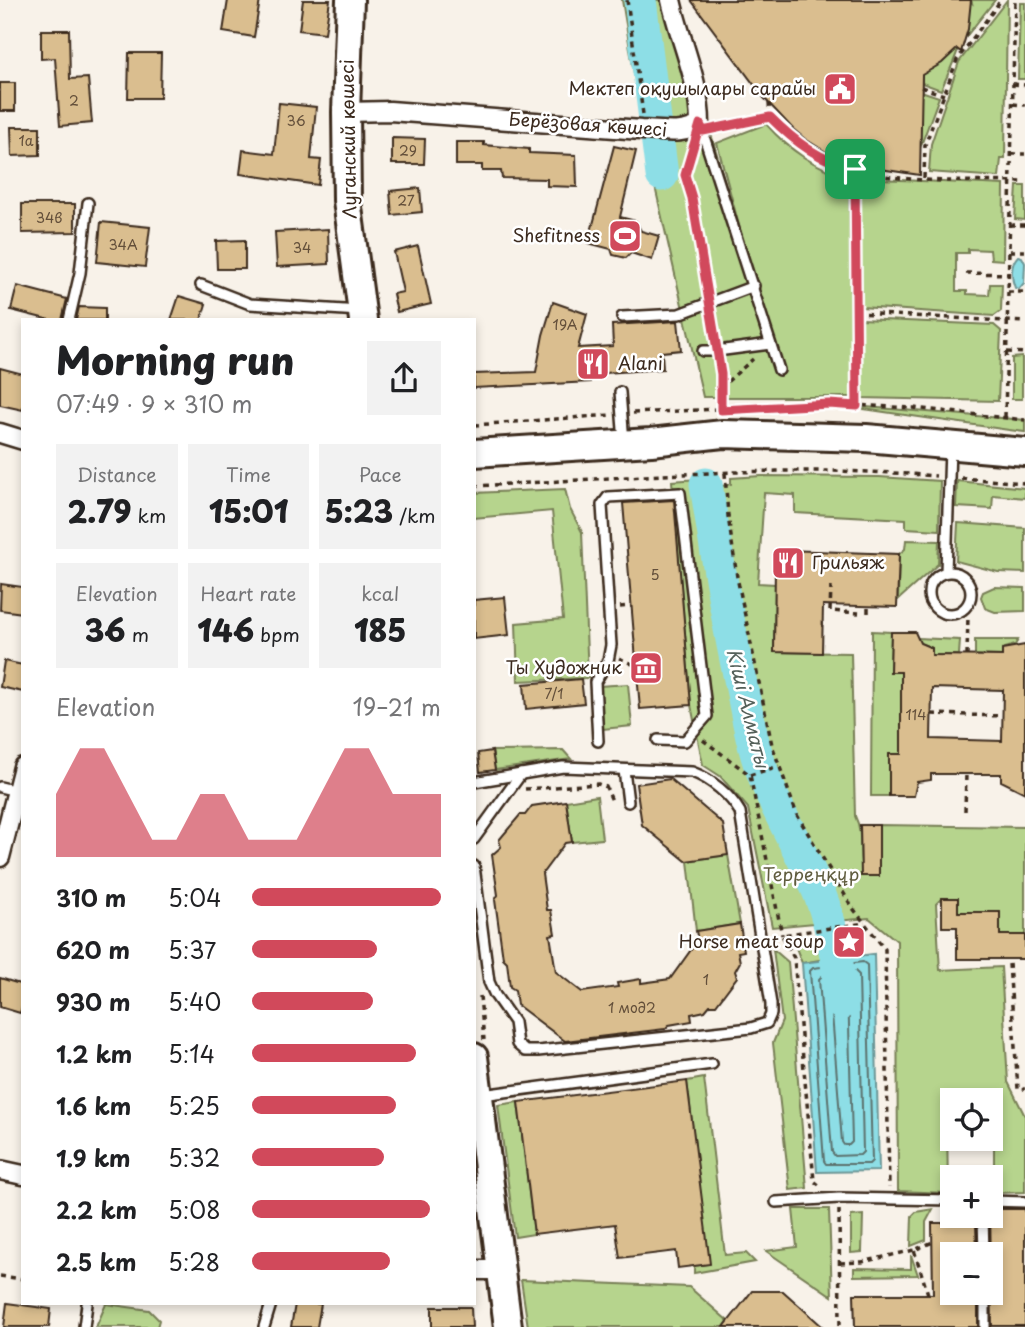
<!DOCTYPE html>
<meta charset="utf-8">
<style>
:root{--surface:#fff;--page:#f2f2f2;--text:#202124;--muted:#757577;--accent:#d1495b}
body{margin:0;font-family:"Playpen Sans",sans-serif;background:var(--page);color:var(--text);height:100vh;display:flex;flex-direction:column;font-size:26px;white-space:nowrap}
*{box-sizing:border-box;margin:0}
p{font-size:23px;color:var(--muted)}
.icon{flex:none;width:38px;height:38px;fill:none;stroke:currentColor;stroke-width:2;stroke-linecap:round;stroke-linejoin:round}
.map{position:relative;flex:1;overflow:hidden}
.panel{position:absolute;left:21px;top:318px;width:455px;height:987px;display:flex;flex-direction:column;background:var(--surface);border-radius:0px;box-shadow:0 4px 10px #0003}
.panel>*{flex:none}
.fabs{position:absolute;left:940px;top:1088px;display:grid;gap:14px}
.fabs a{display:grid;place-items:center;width:63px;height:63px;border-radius:0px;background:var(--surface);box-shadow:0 4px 10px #0003;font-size:35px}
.pin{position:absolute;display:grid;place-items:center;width:60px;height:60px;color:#fff;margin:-30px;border-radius:14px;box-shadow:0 4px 10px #0006}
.round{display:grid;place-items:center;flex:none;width:74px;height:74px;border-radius:0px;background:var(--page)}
.overview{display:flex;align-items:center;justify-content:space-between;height:119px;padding:0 35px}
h1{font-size:38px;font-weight:800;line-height:52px}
.metrics{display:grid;grid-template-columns:repeat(3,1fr);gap:10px;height:119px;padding:7px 35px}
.metrics div{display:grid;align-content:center;border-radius:0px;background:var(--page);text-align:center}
.metrics b{font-size:30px;font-weight:800}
.metrics small{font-size:19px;font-weight:400}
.metrics p{font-size:19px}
.chart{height:196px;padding:14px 35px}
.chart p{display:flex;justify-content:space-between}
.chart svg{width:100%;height:126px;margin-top:7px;fill:var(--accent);opacity:.7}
ul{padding:0 35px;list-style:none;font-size:23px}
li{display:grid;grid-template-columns:112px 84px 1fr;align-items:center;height:52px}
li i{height:18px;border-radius:9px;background:var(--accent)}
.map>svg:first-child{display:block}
.green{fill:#b6d48d;stroke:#787f56;stroke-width:2}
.water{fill:#8ddee6;stroke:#6c9696;stroke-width:2}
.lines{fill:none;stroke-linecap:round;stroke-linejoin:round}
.shore{stroke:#5c726e;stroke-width:2}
.river{stroke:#8ddee6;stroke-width:33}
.building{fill:#dabe8f;stroke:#3b2a1e;stroke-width:2;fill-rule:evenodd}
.lane-casing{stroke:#3b2a1e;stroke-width:14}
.street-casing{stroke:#3b2a1e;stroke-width:23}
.secondary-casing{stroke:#3b2a1e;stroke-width:32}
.path{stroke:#3b2a1e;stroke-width:3.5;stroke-dasharray:5 5;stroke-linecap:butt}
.lane{stroke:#fff;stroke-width:9}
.street{stroke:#fff;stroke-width:18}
.secondary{stroke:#fff;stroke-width:26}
.route-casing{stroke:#fff;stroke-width:14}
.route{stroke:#d1495b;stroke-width:9}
.labels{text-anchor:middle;stroke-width:5;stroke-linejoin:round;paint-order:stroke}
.number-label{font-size:14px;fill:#634f3a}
.poi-label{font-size:18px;fill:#3b2a1e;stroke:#fff;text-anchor:end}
.street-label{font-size:18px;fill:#3b2a1e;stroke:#fff}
.park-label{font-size:18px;fill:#605d3f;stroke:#fff}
.water-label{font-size:19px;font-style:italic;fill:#54605a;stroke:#fff}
</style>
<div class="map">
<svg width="1025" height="1327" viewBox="0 0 1025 1327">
<rect width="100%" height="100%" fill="#f8f2e9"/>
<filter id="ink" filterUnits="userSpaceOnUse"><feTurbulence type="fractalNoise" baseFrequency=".0143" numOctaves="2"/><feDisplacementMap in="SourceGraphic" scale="14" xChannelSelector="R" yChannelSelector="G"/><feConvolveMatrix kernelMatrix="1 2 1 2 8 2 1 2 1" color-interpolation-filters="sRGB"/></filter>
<g filter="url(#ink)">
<g class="green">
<path d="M622 0H668L684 88 709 127 758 297 717 143 766 124C791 152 813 166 849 178L853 397H703L646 147Z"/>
<path d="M968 0 972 3 971 0H995L965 38 969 18Z"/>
<path d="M1007 0 1005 159H1001L999 177 929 172 931 144 959 62Z"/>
<path d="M1020 3H1025V79H1018Z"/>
<path d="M959 46C957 56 946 78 941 90L922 83V74L942 63Z"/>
<path d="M921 91 939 97 920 148Z"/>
<path d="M859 178 1004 185 1003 260 991 259 990 250 968 249V253H956V291H967V294L989 295 990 284H1002L1001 311 994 316 861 307Z"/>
<path d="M1017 186H1025V220L1015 219Z"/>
<path d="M861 319 994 325 1001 331 998 401 861 398Z"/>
<path d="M1022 357V399H1012V358Z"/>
<path d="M829 404 1025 420V432L1009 430Z"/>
<path d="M761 476 879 477 940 481 939 530 906 528V519L795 513V495L764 493 758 583 775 584 774 652 851 653 855 816C865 835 856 857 864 876H879V825L1025 827V935H1000V912H958L957 898H942L936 904 940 970 1001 967 1008 1082 1025 1116V1192L994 1193V1118L991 1117 990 1101H952V1117L947 1118 948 1193 898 1191 897 941 869 918 772 927 748 808 720 776 703 765 691 705 672 481 698 479 700 491 731 484V478Z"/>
<path d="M957 481 1025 488V498L993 495 992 509 956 507Z"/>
<path d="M565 489 570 509 582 532 588 678 518 681 516 623 563 619 552 511 474 518V493Z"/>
<path d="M958 523 1025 528V573L998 572 956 561Z"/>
<path d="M906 540 939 541 938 564 898 600 899 554 905 549Z"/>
<path d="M994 587 1025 588V611L995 612 985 608 981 597 983 592Z"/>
<path d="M872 631 891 632 890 672H901V754H889V796H871Z"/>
<path d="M917 638 960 640 959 655H932V648L920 643Z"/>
<path d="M975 640H1018L1015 645 1002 649V656L975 655Z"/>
<path d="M628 684 632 726 603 729 599 686Z"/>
<path d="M563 750 571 759 495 770 492 751Z"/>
<path d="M597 796 602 839 572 842 566 801Z"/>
<path d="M728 855 740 924 696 931 688 861Z"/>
<path d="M822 936 825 959 802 963 793 940Z"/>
<path d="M773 949 788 962 807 1188 790 1190 773 1043 782 1021Z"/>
<path d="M704 1078 725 1255 746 1253 755 1262 694 1273V1266L709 1264 687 1081Z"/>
<path d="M518 1102 534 1234 515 1237 498 1105Z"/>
<path d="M793 1209H829L832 1296 766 1251 797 1247Z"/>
<path d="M933 1209 926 1222V1240L911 1246 912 1216 916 1212Z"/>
<path d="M863 1215 862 1252 851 1253V1216Z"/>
<path d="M911 1255 918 1275 854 1276V1268L911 1269Z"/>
<path d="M521 1280 689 1287 728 1321 724 1327H528Z"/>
<path d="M106 1304 149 1310 159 1320 157 1327H96Z"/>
</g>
<g class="water">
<path d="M1018 256 1022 257 1025 263 1024 283 1019 289 1015 288C1011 278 1010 264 1018 256Z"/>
<path d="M874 954 879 1171 817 1172 802 963Z"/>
</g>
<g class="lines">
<g class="shore">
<path d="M863 962 867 965 872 1161 869 1164H826L824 1161 810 971 813 968Z"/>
<path d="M855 971 859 975 863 1152 860 1155 835 1156 832 1152 819 979 822 976Z"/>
<path d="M845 983 848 986 852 1142 849 1145H844L842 1142 830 988 833 985Z"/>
</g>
<g class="river">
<path d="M640 0 662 175"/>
<path d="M706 484C716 550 726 615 740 679 746 707 750 735 759 762 773 804 795 840 813 879 832 918 838 960 841 1003"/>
</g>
</g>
<g class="building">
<path d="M228 0H260L254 37 223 32Z"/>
<path d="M303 0H330L325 33 299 30Z"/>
<path d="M691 0H971L968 29 961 52 957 49 942 63 922 75 920 175 860 166 831 155 805 139 793 129 764 98Z"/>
<path d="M41 30H69L70 79 88 78 92 123 60 126 55 58 41 59Z"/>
<path d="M129 53H161L160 98H128Z"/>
<rect x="0" y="83" width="15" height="28"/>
<path d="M279 103 316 107 311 159 321 160 318 185 240 174 243 150 274 154Z"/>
<path d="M11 127H40V155L12 156Z"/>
<path d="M392 138 425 139 424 164H392Z"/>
<path d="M456 142H484V145L529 149V153L576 155 577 187 547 186V179L502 178 501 171H482V165H456Z"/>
<path d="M614 146 636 151 620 217 636 221 641 231 659 236 652 260 631 253 626 258 613 255 611 249 588 243Z"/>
<path d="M420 188 422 212 392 215 390 191Z"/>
<path d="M22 204H75V232L22 233Z"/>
<path d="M101 222 150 227 145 267 97 262Z"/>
<path d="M328 229 329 264 277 267 275 232Z"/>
<path d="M245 240V269H217L216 241Z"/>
<path d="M418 246 431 304 397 312 393 294 403 292 394 252Z"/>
<path d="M17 286 67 299 62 320H50L11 310Z"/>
<path d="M179 296 206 304 201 320H171Z"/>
<path d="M553 302 587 314 578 348 613 346 612 325 678 321 681 350 662 352 663 369 590 374V382L474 388V374L536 372 543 335Z"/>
<path d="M79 307 105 308V320H76Z"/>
<path d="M0 368 23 374V410L0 405Z"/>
<path d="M674 500 691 705 640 709 623 503Z"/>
<path d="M785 550 899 554 897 607 823 605 822 653 774 652 775 564 777 556Z"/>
<path d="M1 584 23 587V613L0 610Z"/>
<path d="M505 597 509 635 474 639V600Z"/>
<path d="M891 632H915L920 643 932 648V655L1002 656V649L1025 645V793L1001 781V774H931V780L917 782 914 796H889V754H901V672H890ZM932 688 1003 690 1002 741 931 739Z"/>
<path d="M4 661 23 665V692L0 687Z"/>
<path d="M581 679 584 703 526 709 524 684Z"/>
<path d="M492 751 495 770 480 772 478 753Z"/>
<path d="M670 779 723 824 728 855 686 861 642 825 636 784Z"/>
<path d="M566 801 572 842 565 843 542 874 547 910H551L555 934 550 935 556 972 582 992 618 987 617 983 641 979V983L670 979 698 940 696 931 740 924 744 951 738 952 740 962 735 971 737 977 716 1005H710L705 1011 691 1014 692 1021 669 1025 665 1029 565 1041 517 1005 515 990 510 987 507 962 503 958 495 900 498 895 492 855 501 847 499 840 520 815H525L532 806Z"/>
<path d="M860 825H879V876H861Z"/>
<path d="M942 898H958V912H1000V935H1025V959H957V927H942Z"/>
<path d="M0 978 23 985V1004L20 1013 0 1007Z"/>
<path d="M687 1081 710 1264 678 1268 676 1251 620 1258 615 1224 534 1234 518 1102Z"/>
<path d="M990 1209H1025V1326H992Z"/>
<path d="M932 1223H976L977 1255H952V1293H978V1327H855L854 1294H933Z"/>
<path d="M752 1291H783L823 1327H724Z"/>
<path d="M7 1303 51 1309 49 1327H4Z"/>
<path d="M295 1304H321L317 1327H291Z"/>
<path d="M432 1307H471L472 1327H432Z"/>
</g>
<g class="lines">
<defs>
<g id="lane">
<path d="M700 124 779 370"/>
<path d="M201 285 250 304 360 311"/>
<path d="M622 317 679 314 754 286"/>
<path d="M69 320 80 273 88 203"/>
<path d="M703 351H717L770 344"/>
<path d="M620 392 624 442"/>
<circle cx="950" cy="593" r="21"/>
<path d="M946 572 950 448"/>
<path d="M598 741 595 682 608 661 611 645 602 505 608 497 680 493 707 716 685 741 658 740"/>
<path d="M624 770 628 802"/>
<path d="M474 782 563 767 692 772C711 779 730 795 740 812L771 1004V1014L767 1023 751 1028 538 1051H525L517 1044 514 1022 495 995 489 982 474 866"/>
<path d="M0 787 17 791"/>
<path d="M474 839 521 774"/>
<path d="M482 1095 712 1064"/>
<path d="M990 1201 1025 1202"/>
<path d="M776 1202 839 1198 952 1200"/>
<path d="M983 1216 984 1255"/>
<path d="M985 1293V1327"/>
<path d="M84 1327 87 1304"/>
<path d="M264 1327 271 1304"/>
</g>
<g id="street">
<path d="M346 112 390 111 641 130C660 130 684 136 700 124 700 82 680 41 671 0"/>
<path d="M0 433 23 440"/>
<path d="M0 857 23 767"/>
<path d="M0 1170 23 1175"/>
<path d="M474 1270H501"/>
</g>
<g id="secondary">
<path d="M350 0 346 112 347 200 363 320"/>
<path d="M474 453 651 442 723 434 866 438 1025 452"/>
<path d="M474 1057 508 1327"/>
</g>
</defs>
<use href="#lane" class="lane-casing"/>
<use href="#street" class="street-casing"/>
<use href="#secondary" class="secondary-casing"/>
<g class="path">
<path d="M627 0 643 114"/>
<path d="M1013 84 1025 85"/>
<path d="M921 87 944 95"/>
<path d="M769 103 770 117"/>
<path d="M1013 104 1025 105"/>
<path d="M715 129 770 117C782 129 793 141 807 150 867 187 956 180 1025 182"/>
<path d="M693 147 685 175 692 198 706 290"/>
<path d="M1011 154H1025"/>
<path d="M855 170 857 406"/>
<path d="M924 178 925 145 957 60 1001 0"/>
<path d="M1010 225H1025"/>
<path d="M1010 251H1025"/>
<path d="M966 273 1008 274"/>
<path d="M1008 292H1025"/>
<path d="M856 313 1025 322"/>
<path d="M710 315 714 338"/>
<path d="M1007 352 1025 353"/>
<path d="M719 363 721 410"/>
<path d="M720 388 753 359"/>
<path d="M633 413 829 404 914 408 1025 420"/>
<path d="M1005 417 1015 0"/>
<path d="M474 425 611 415"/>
<path d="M725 473 728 516 737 577 772 745 797 815 852 907 885 949 889 1188"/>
<path d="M961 478 1025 483"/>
<path d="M474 486C628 478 782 463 936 476"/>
<path d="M831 586 830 611 859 613"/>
<path d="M620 607 632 606"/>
<path d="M868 613V606"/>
<path d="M967 655 968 616"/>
<path d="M619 658 637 666"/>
<path d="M932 714 1002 716"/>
<path d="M703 740 750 775 782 935"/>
<path d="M750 775 779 766"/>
<path d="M525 789 598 784 606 787 613 803"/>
<path d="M965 811 966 774"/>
<path d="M1009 964 1018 1089H1025"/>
<path d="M480 996 484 1040"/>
<path d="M819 1185 814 1181 794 958 782 935 865 923"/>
<path d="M839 1210 840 1327"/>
<path d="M840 1263 862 1262 914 1250"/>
<path d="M0 1276 23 1279"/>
<path d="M928 1294 914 1250 933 1242"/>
</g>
<use href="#lane" class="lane"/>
<use href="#street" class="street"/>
<use href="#secondary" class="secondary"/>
</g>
</g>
<g class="lines" filter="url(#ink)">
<defs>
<path id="route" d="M770 117C795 142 820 161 855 169L857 406 829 404 721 410V374L692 198 685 175 700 124 703 131Z"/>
</defs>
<use href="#route" class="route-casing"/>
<use href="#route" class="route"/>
</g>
<defs>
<symbol id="civic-square" viewBox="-11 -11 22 22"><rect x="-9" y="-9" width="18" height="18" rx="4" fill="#d1495b" stroke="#fff"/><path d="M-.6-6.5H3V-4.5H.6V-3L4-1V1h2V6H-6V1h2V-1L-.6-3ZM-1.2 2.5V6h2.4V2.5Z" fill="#fff"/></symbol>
<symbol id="stadium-square" viewBox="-11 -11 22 22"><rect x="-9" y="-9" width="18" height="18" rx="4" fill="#d1495b" stroke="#fff"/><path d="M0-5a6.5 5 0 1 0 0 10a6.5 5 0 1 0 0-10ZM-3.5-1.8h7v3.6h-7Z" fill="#fff"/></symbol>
<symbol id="restaurant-square" viewBox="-11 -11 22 22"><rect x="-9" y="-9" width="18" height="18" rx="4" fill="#d1495b" stroke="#fff"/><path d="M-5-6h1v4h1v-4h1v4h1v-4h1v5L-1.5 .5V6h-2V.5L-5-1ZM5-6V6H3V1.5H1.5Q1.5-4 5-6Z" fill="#fff"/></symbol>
<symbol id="museum-square" viewBox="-11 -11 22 22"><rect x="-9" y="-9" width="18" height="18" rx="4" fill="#d1495b" stroke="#fff"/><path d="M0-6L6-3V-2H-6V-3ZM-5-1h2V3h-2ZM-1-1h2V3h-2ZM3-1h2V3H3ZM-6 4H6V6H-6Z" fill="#fff"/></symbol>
<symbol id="sight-square" viewBox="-11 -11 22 22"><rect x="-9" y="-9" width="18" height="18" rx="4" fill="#d1495b" stroke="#fff"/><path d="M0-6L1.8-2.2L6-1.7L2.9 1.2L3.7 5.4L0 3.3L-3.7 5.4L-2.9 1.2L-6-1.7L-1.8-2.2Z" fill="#fff"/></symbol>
</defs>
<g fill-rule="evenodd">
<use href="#civic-square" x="821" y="70" width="38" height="38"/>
<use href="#stadium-square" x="606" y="217" width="38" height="38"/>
<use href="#restaurant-square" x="574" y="345" width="38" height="38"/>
<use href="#restaurant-square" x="769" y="544" width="38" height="38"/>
<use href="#museum-square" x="627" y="649" width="38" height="38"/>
<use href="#sight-square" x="830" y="923" width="38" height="38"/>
</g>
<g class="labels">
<g class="number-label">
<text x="74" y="106">2</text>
<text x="296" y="126">36</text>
<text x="26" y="146">1а</text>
<text x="408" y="156">29</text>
<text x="406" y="206">27</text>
<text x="49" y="223">34в</text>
<text x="123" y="250">34А</text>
<text x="302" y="253">34</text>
<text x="565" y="330">19А</text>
<text x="655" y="580">5</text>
<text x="554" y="699">7/1</text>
<text x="916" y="720">114</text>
<text x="706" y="985">1</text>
<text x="632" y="1013">1 мод2</text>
</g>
<g class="poi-label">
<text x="816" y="95">Мектеп оқушылары сарайы</text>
<text x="600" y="242">Shefitness</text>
<text x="618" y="370" text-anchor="start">Alani</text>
<text x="812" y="569" text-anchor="start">Грильяж</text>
<text x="622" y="674">Ты Художник</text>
<text x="824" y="948">Horse meat soup</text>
</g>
<g class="street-label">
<text transform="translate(588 125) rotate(4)" y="6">Берёзовая көшесі</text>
<text transform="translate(349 139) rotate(-91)" y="6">Луганский көшесі</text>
</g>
<g class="park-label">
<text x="811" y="881">Терреңқұр</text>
</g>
<g class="water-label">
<text transform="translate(748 708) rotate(76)" y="7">Кіші Алматы</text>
</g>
</g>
</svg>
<div class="fabs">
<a><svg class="icon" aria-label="locate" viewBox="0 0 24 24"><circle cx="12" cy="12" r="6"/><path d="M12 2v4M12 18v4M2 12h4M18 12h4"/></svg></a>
<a>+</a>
<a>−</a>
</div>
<div class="pin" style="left:855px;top:169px;background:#1e9e55"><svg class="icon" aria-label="arrive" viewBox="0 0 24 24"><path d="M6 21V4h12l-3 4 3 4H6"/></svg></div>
<section class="panel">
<div class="overview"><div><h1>Morning run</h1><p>07:49 · 9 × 310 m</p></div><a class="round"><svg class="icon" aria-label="share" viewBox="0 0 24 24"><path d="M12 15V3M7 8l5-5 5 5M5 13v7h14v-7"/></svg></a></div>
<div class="metrics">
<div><p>Distance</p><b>2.79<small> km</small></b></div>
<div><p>Time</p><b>15:01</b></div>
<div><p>Pace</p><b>5:23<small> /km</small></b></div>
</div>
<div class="metrics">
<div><p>Elevation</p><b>36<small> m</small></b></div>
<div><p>Heart rate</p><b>146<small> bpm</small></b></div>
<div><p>kcal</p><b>185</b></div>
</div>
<div class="chart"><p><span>Elevation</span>19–21 m</p>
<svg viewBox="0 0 160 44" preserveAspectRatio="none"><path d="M0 44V22L10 6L20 6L30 22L40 38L50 38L60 22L70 22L80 38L90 38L100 38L110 22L120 6L130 6L140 22L150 22L160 22V44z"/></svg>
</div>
<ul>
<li><b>310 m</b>5:04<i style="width:100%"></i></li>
<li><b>620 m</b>5:37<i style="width:66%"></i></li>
<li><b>930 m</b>5:40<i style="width:64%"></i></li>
<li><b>1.2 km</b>5:14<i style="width:87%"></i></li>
<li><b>1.6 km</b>5:25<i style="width:76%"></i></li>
<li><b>1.9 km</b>5:32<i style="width:70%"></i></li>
<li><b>2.2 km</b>5:08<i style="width:94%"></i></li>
<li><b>2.5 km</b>5:28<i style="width:73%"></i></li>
</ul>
</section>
</div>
